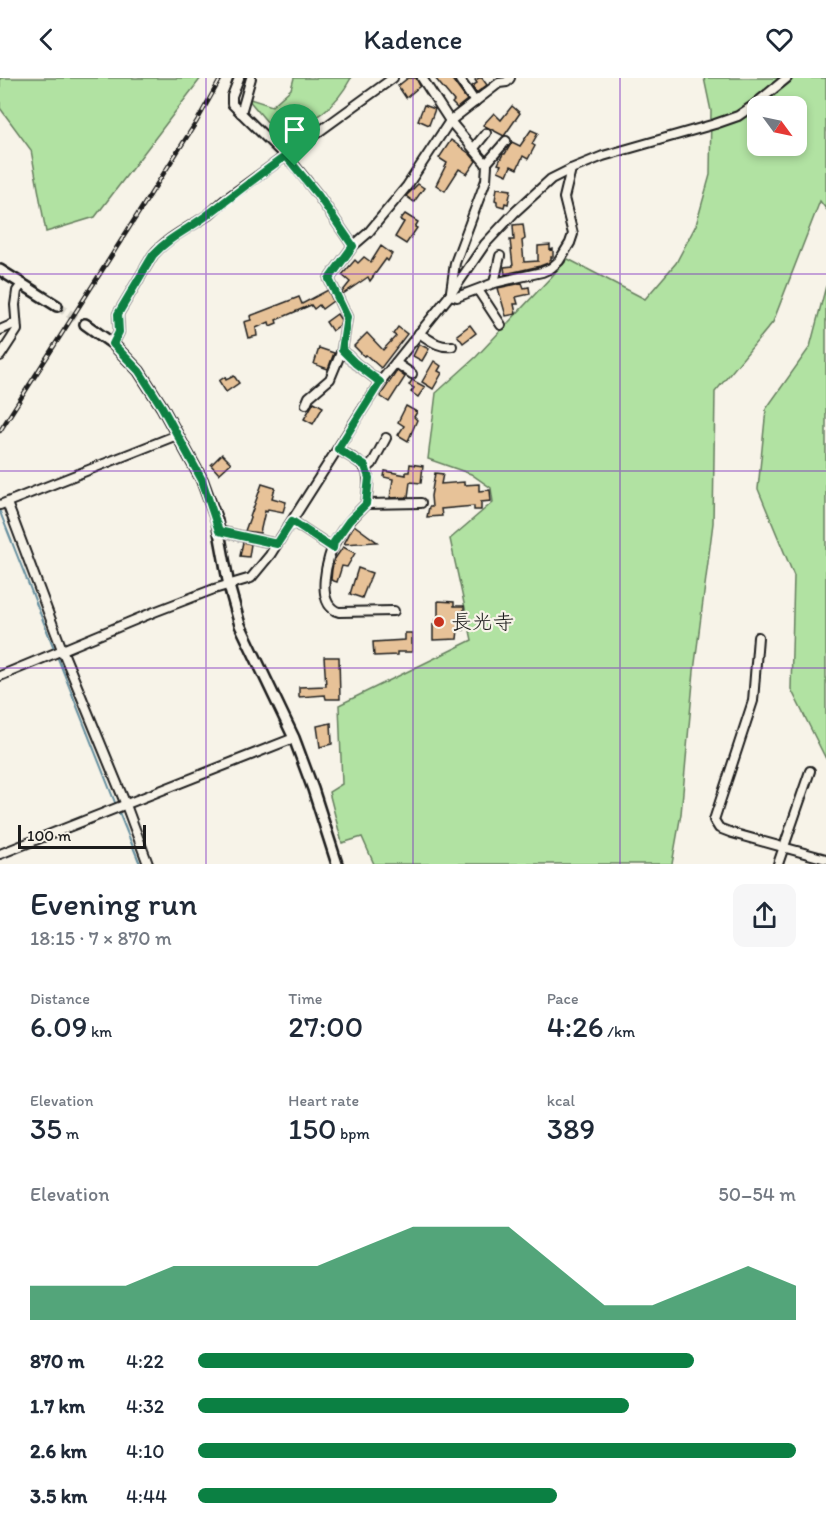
<!DOCTYPE html>
<meta charset="utf-8">
<style>
:root{--surface:#fff;--page:#f6f6f7;--text:#1f2937;--muted:#747a83;--accent:#0b8043}
body{margin:0;font-family:Itim,"Klee One",sans-serif;background:var(--page);color:var(--text);height:100vh;display:flex;flex-direction:column;font-size:22px;white-space:nowrap}
*{box-sizing:border-box;margin:0}
p{font-size:20px;color:var(--muted)}
.icon{flex:none;width:33px;height:33px;fill:none;stroke:currentColor;stroke-width:2;stroke-linecap:round;stroke-linejoin:round}
.map{position:relative;height:786px;overflow:hidden}
.details{display:flex;flex-direction:column;background:var(--surface);flex:1}
.details>*{flex:none}
.needle{width:39px;rotate:123deg}
.fabs{position:absolute;left:747px;top:18px;display:grid;gap:12px}
.fabs a{display:grid;place-items:center;width:60px;height:60px;border-radius:12px;background:var(--surface);box-shadow:0 3px 9px #0003;font-size:30px}
.scale{position:absolute;left:18px;bottom:15px;width:128px;box-sizing:border-box;padding-left:6px;border:3px solid #1c1c1c;border-top:0;font-size:16px;line-height:21px;white-space:nowrap;color:#1c1c1c;-webkit-text-stroke:4px #f7f3e8;paint-order:stroke}
.pin{position:absolute;display:grid;place-items:center;width:51px;height:51px;color:#fff;margin:-62px -26px;border-radius:50% 50% 50% 0;rotate:-45deg;box-shadow:0 0 6px #0007}
.pin .icon{rotate:45deg}
.round{display:grid;place-items:center;flex:none;width:63px;height:63px;border-radius:12px;background:var(--page)}
.summary{display:flex;align-items:center;justify-content:space-between;height:102px;padding:0 30px}
h1{font-size:33px;font-weight:600;line-height:45px}
.figures{display:grid;grid-template-columns:repeat(3,1fr);gap:9px;height:102px;padding:6px 30px}
.figures div{display:grid;align-content:center}
.figures b{font-size:30px;font-weight:600}
.figures small{font-size:16px;font-weight:400}
.figures p{font-size:16px}
.chart{height:168px;padding:12px 30px}
.chart p{display:flex;justify-content:space-between}
.chart svg{width:100%;height:108px;margin-top:6px;fill:var(--accent);opacity:.7}
ul{padding:0 30px;list-style:none;font-size:20px}
li{display:grid;grid-template-columns:96px 72px 1fr;align-items:center;height:45px}
li i{height:15px;border-radius:8px;background:var(--accent)}
header{display:flex;justify-content:space-between;align-items:center;height:78px;padding:0 30px;background:var(--surface);font-size:27px;font-weight:600}
.map>svg:first-child{display:block}
.green{fill:#b1e2a2;stroke:#667f5f;stroke-width:1.5;fill-rule:evenodd}
.lines{fill:none;stroke-linecap:round;stroke-linejoin:round}
.stream{stroke:#658f9f;stroke-width:2}
.building{fill:#e7c298;stroke:#1c1c1c;stroke-width:1.5}
.tertiary-tunnel{stroke:#d6d3c9;stroke-width:9;stroke-dasharray:9 4.5;stroke-linecap:butt}
.minor-casing{stroke:#1c1c1c;stroke-width:12}
.tertiary-casing{stroke:#1c1c1c;stroke-width:14}
.minor{stroke:#f7f3e8;stroke-width:8}
.tertiary{stroke:#f7f3e8;stroke-width:9}
.rail-casing{stroke:#1c1c1c;stroke-width:4.5}
.rail{stroke:#f7f3e8;stroke-width:2;stroke-dasharray:7;stroke-linecap:butt}
.route-casing{stroke:#fff;stroke-width:12}
.route{stroke:#0b8043;stroke-width:8}
.grid{fill:none;stroke:#7b2cbf;stroke-width:1.5;stroke-opacity:0.55}
.poi-dot{fill:#c8321e;stroke:#f7f3e8;stroke-width:2}
.labels{text-anchor:middle;stroke-width:4.5;stroke-linejoin:round;paint-order:stroke}
.poi-label{font-size:21px;fill:#1c1c1c;stroke:#f7f3e8;text-anchor:start}
</style>
<header><svg class="icon" aria-label="back" viewBox="0 0 24 24"><path d="M15 5l-7 7 7 7"/></svg>Kadence<svg class="icon" aria-label="heart" viewBox="0 0 24 24"><path d="M12 20l-8-8c-3-5 5-10 8-4 3-6 11-1 8 4z"/></svg></header>
<div class="map">
<svg width="826" height="786" viewBox="0 0 826 786">
<rect width="100%" height="100%" fill="#f7f3e8"/>
<filter id="ink" filterUnits="userSpaceOnUse"><feTurbulence type="fractalNoise" baseFrequency=".0167" numOctaves="2"/><feDisplacementMap in="SourceGraphic" scale="12" xChannelSelector="R" yChannelSelector="G"/><feConvolveMatrix kernelMatrix="1 2 1 2 8 2 1 2 1" color-interpolation-filters="sRGB"/></filter>
<g filter="url(#ink)">
<g class="green">
<path d="M0 0H201L95 139 46 154 31 72 0 30Z"/>
<path d="M294 0H351C333 34 313 42 279 58L247 20 272 28 291 11Z"/>
<path d="M704 0H826V131L820 123 773 244 715 314 713 445 694 593 681 736 672 786H374L362 759 342 765 329 714 342 706 339 627 472 562 450 461 493 424 491 410 471 396 428 381 436 315 476 279 568 181 645 221 676 185 696 147 710 97 711 33ZM758 28H796V68H758Z"/>
<path d="M826 208V681L791 611 794 498 758 411 766 331 810 269Z"/>
</g>
<g class="lines">
<g class="stream">
<path d="M0 434 116 727"/>
<path d="M118 732 140 786"/>
</g>
</g>
<g class="building">
<path d="M408 0H416L420 8 406 20 398 8Z"/>
<path d="M435 0H451L467 22 457 30 452 25 454 23Z"/>
<path d="M479 0H482L487 7 476 15 472 8 477 5 475 2Z"/>
<path d="M424 27 435 31 429 47 418 42Z"/>
<path d="M512 28 520 35 504 58 483 47 494 35 501 42Z"/>
<path d="M531 52 538 55 532 66 535 68 528 81 523 78 517 91 511 88 507 97 498 93 501 87 498 86 503 76H505L512 64 520 68Z"/>
<path d="M451 62 470 76 476 83 467 96 459 91 445 113 436 107 447 85 439 80Z"/>
<path d="M418 106 424 110 414 124 406 118Z"/>
<path d="M497 110 511 112 508 126 505 125 504 129 497 127V123L495 122Z"/>
<path d="M405 136 418 144 415 149 417 150 406 166 395 159 404 144 400 142Z"/>
<path d="M523 146 525 161 522 163 524 184 538 183V168L550 167V172L553 171V179H551V182L548 185 540 188 505 196 504 189 513 188 510 162H514L513 147Z"/>
<path d="M381 168 392 176 388 183 386 181 370 203 368 199 343 216 342 214 350 204 342 197 355 182 358 185 364 179 371 184Z"/>
<path d="M522 205 524 210 529 209 530 216 516 219 518 226H514L516 236 506 238 498 210Z"/>
<path d="M328 212 333 223 322 231 319 227 314 231 311 227 276 242 277 245 270 248 269 244 256 250 257 258 248 260 244 244 251 242 250 238 299 219 302 226Z"/>
<path d="M337 236 341 242 340 247 332 253 326 244Z"/>
<path d="M470 247 476 255 463 265 457 257Z"/>
<path d="M398 249 407 256 381 290 366 277 364 278 354 268 367 255 383 272 396 258 393 256Z"/>
<path d="M419 266 429 271 422 283 413 278Z"/>
<path d="M319 270 334 275 328 291 314 286Z"/>
<path d="M434 283 441 288 438 293 442 295 433 311 422 304Z"/>
<path d="M397 293 405 299 389 324 380 318Z"/>
<path d="M234 298 239 305 226 314 219 303 225 299 226 302Z"/>
<path d="M412 302 425 309 418 319 411 314 414 310 409 307Z"/>
<path d="M314 324 323 329 313 346 304 341Z"/>
<path d="M406 328 417 334 414 339 417 342 408 363 398 357 404 348 398 344Z"/>
<path d="M222 376 231 385 219 396 211 387Z"/>
<path d="M410 386 423 388 421 405 410 404 408 419 390 420 393 401 384 399 385 393 406 397V394H409Z"/>
<path d="M435 395 443 396 441 406 464 404V407L479 406V413L490 412 491 423 481 424V432H474V428L441 431 442 438 427 439 429 429H432L431 418Z"/>
<path d="M262 406 275 410 272 420 286 424 283 434 268 431 267 434 265 433 260 455 245 453Z"/>
<path d="M354 447 377 464 344 466Z"/>
<path d="M243 464 251 466 249 479 240 478Z"/>
<path d="M343 469 355 475 347 489 342 488 337 504 331 502 332 491 334 482Z"/>
<path d="M358 490 372 495 362 520 350 516Z"/>
<path d="M438 523 454 524V528H464V552H458L457 561 433 562V546H435V542H438Z"/>
<path d="M405 555H412V574H397V577L374 578 373 564 405 562Z"/>
<path d="M324 579H339L340 621H326L325 617 299 619V609L326 608Z"/>
<path d="M331 645 332 666 320 669 317 648Z"/>
</g>
<g class="lines">
<path class="tertiary-tunnel" d="M57 228 85 246"/>
<defs>
<g id="minor">
<path d="M239 0 232 18V26L295 88 318 117 353 168"/>
<path d="M422 0 450 43 487 87 486 102 455 185 451 213"/>
<path d="M460 2 475 24"/>
<path d="M241 35 251 0"/>
<path d="M474 70 486 55"/>
<path d="M486 86 506 63"/>
<path d="M494 205 500 178"/>
<path d="M478 212 501 247"/>
<path d="M450 217 457 219 494 205 542 194 551 190 559 183 570 165 573 156 564 120 571 91"/>
<path d="M0 252 16 245"/>
<path d="M419 255C430 262 439 270 452 268"/>
<path d="M113 266 119 254 118 236 153 177C168 159 189 150 208 137 214 132 220 126 226 121L393 0"/>
<path d="M0 278 17 252 15 227 17 213 22 206"/>
<path d="M396 285 412 296"/>
<path d="M380 304 355 285 342 272 347 239 329 201 353 168 368 155 407 108 450 43 499 5 507 4 510 0"/>
<path d="M306 326 309 319 330 301 342 272"/>
<path d="M338 371C370 391 371 388 366 426L421 425"/>
<path d="M366 391 372 386 386 360"/>
<path d="M7 425 63 574 126 727 148 786"/>
<path d="M366 426C355 437 344 448 336 462 327 478 314 527 339 534L394 533"/>
<path d="M0 427 177 357"/>
<path d="M292 443 333 470"/>
<path d="M219 453 277 466"/>
<path d="M758 559 753 623 714 742 719 750 732 755 826 781"/>
<path d="M0 598 154 534 214 511 251 500 270 477 380 304 450 217 485 166 515 134 551 101 571 91 603 78 715 46 738 38 754 27 787 0"/>
<path d="M0 776 294 660"/>
<path d="M778 786 810 693"/>
</g>
<g id="tertiary">
<path d="M0 192 57 228"/>
<path d="M85 246 113 266 139 293 162 329 202 402 217 443 229 508 240 547 294 660 313 711 337 786"/>
</g>
</defs>
<use href="#minor" class="minor-casing"/>
<use href="#tertiary" class="tertiary-casing"/>
<use href="#minor" class="minor"/>
<use href="#tertiary" class="tertiary"/>
<defs>
<path id="rail" d="M0 353 197 43 221 0"/>
</defs>
<use href="#rail" class="rail-casing"/>
<use href="#rail" class="rail"/>
</g>
</g>
<g class="lines" filter="url(#ink)">
<defs>
<path id="route" d="M286 78 318 117 353 168 329 201 347 239 342 272 355 285 380 304 338 371 365 388 369 400 366 426 349 443 334 464 333 470 292 443 277 466 219 453 202 402 162 329 139 293 113 266 119 254 118 236 153 177C170 158 191 150 210 135 235 116 260 96 286 78Z"/>
</defs>
<use href="#route" class="route-casing"/>
<use href="#route" class="route"/>
</g>
<path class="grid" d="M206 0V786M413 0V786M620 0V786M0 196H826M0 393H826M0 590H826"/>
<circle class="poi-dot" cx="439" cy="544" r="6"/>
<g class="labels">
<g class="poi-label">
<text x="451" y="551">長光寺</text>
</g>
</g>
</svg>
<div class="fabs">
<a><svg class="needle" viewBox="-14 -14 28 28"><path d="M0-13l5 13h-10z" fill="#e53935"/><path d="M0 13l5-13h-10z" fill="#747a83"/></svg></a>
</div>
<div class="scale">100 m</div>
<div class="pin" style="left:295px;top:88px;background:#1e9e55"><svg class="icon" aria-label="arrive" viewBox="0 0 24 24"><path d="M6 21V4h12l-3 4 3 4H6"/></svg></div>
</div>
<section class="details">
<div class="summary"><div><h1>Evening run</h1><p>18:15 · 7 × 870 m</p></div><a class="round"><svg class="icon" aria-label="share" viewBox="0 0 24 24"><path d="M12 15V3M7 8l5-5 5 5M5 13v7h14v-7"/></svg></a></div>
<div class="figures">
<div><p>Distance</p><b>6.09<small> km</small></b></div>
<div><p>Time</p><b>27:00</b></div>
<div><p>Pace</p><b>4:26<small> /km</small></b></div>
</div>
<div class="figures">
<div><p>Elevation</p><b>35<small> m</small></b></div>
<div><p>Heart rate</p><b>150<small> bpm</small></b></div>
<div><p>kcal</p><b>389</b></div>
</div>
<div class="chart"><p><span>Elevation</span>50–54 m</p>
<svg viewBox="0 0 160 44" preserveAspectRatio="none"><path d="M0 44V30L10 30L20 30L30 22L40 22L50 22L60 22L70 14L80 6L90 6L100 6L110 22L120 38L130 38L140 30L150 22L160 30V44z"/></svg>
</div>
<ul>
<li><b>870 m</b>4:22<i style="width:83%"></i></li>
<li><b>1.7 km</b>4:32<i style="width:72%"></i></li>
<li><b>2.6 km</b>4:10<i style="width:100%"></i></li>
<li><b>3.5 km</b>4:44<i style="width:60%"></i></li>
</ul>
</section>
